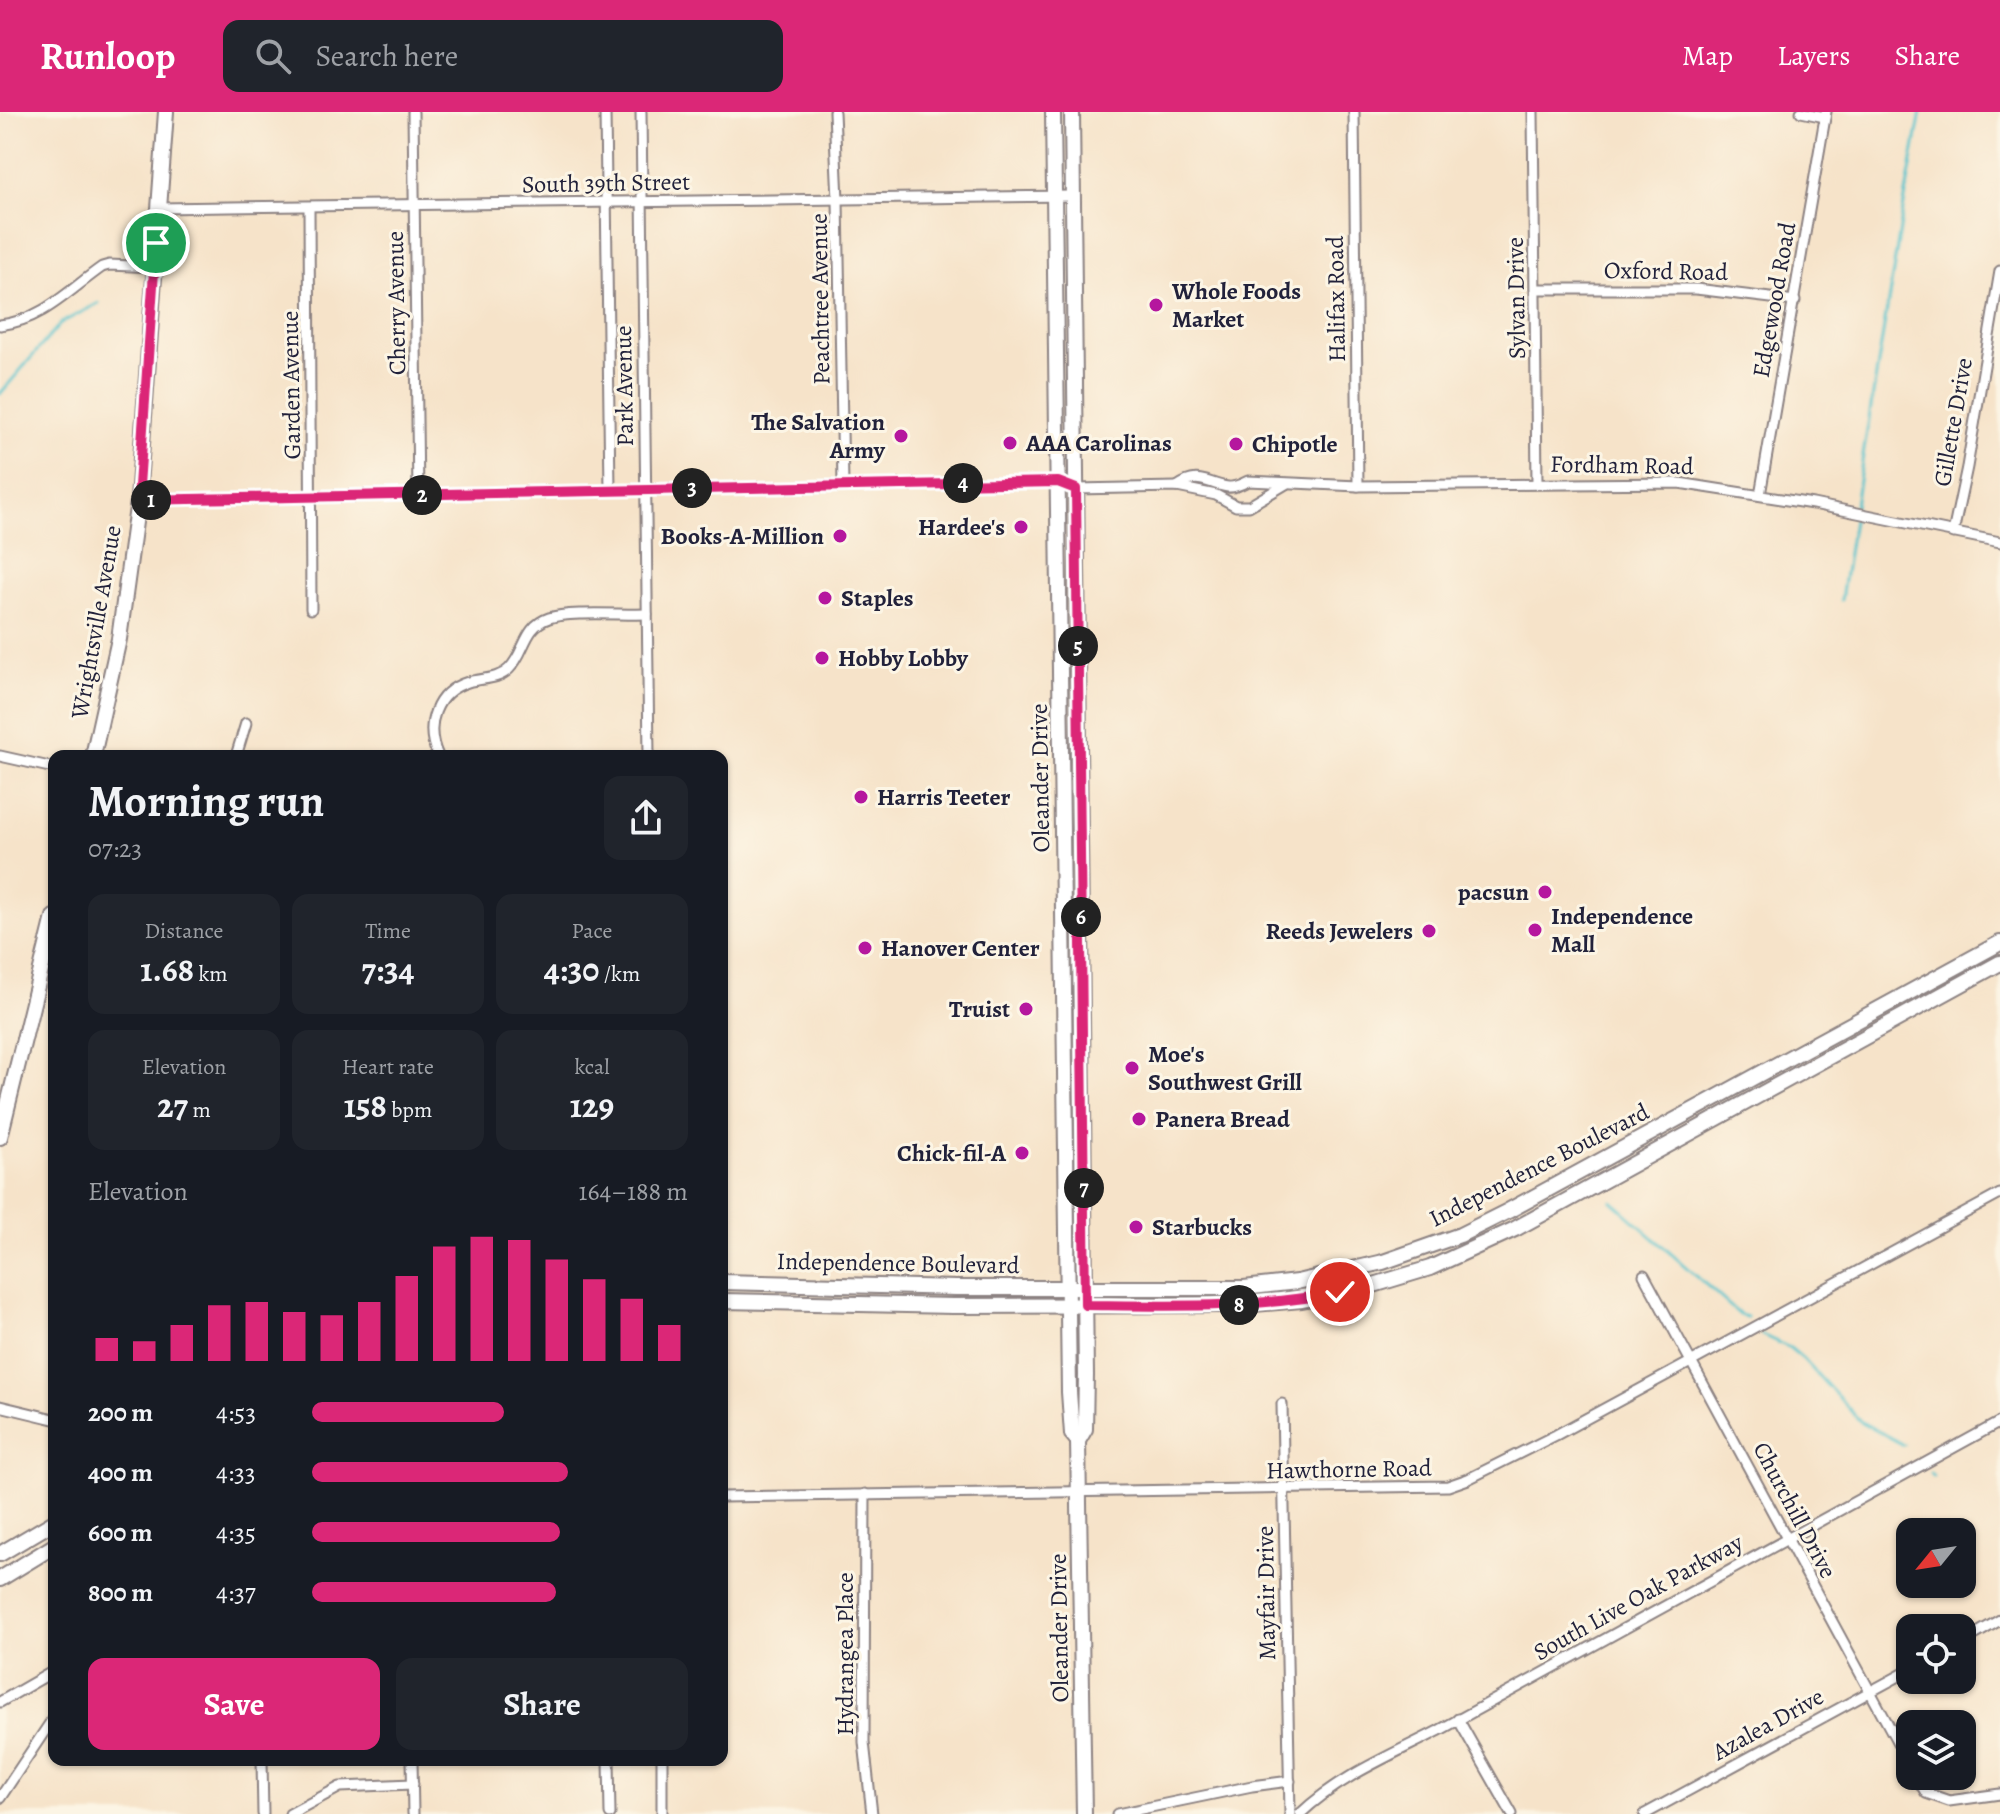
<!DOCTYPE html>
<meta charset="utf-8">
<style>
:root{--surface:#171b24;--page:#20242c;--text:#f1f3f6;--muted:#9ea1a6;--accent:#db2777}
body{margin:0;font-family:Alegreya,serif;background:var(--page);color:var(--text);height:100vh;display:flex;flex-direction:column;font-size:30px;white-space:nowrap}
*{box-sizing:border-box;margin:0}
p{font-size:26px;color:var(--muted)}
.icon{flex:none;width:44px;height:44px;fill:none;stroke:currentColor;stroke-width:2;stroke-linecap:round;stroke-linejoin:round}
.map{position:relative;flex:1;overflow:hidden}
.sheet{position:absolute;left:48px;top:638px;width:680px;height:1016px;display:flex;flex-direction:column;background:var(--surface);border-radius:16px;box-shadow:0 2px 6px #0004}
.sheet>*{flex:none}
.needle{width:52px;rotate:240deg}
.tools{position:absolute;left:1896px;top:1406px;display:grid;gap:16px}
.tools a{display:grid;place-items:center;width:80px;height:80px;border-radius:16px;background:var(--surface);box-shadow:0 2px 6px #0004;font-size:40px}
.pin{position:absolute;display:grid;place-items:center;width:68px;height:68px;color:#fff;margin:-34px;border:4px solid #fff;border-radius:50%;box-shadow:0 2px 8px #0007}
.km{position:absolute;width:40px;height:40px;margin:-20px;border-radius:50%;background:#222;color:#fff;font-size:22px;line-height:40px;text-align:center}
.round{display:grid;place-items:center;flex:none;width:84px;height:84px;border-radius:16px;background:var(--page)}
.summary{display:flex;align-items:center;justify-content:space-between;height:136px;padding:0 40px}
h1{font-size:44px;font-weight:700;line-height:60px}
.stats{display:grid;grid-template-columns:repeat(3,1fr);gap:12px;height:136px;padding:8px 40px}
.stats div{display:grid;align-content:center;border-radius:16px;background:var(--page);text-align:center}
.stats b{font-size:34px;font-weight:700}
.stats small{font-size:22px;font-weight:400}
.stats p{font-size:22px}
.chart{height:224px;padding:16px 40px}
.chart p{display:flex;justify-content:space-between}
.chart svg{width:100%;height:144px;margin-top:8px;stroke:var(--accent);stroke-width:6}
.cta{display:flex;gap:16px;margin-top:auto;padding:16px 40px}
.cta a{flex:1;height:92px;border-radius:16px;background:var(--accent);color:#fff;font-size:32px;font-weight:700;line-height:92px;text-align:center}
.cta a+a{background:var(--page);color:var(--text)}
ul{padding:0 40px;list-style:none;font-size:26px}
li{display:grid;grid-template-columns:128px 96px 1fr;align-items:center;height:60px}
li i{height:20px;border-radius:10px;background:var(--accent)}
header{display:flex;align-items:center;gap:48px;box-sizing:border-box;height:112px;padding:0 40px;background:var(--accent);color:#fff}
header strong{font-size:38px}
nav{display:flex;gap:44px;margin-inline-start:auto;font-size:28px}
.search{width:560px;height:72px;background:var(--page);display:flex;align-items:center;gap:20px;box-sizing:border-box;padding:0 28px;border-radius:16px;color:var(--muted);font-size:30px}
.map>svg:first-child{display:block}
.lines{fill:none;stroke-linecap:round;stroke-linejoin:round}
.stream{stroke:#54c2cc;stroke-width:3}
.street-casing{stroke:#8c8282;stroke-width:13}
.secondary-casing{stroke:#8c8282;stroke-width:18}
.primary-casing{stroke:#8c8282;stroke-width:18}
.street{stroke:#fff;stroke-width:9}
.secondary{stroke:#fff;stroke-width:14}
.primary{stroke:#fff;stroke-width:14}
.route-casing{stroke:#fff;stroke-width:16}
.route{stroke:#db2777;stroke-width:10}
.poi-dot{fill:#b5179e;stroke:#fcf5e5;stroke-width:3}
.labels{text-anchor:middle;stroke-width:6;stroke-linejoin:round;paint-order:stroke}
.street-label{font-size:24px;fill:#22223b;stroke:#fcf5e5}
.poi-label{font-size:24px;font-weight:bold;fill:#22223b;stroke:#fcf5e5;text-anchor:start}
</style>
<header>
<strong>Runloop</strong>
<div class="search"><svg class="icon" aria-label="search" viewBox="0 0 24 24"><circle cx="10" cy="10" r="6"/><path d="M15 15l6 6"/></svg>Search here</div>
<nav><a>Map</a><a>Layers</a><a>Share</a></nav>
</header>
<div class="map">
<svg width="2000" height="1702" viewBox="0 0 2000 1702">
<rect width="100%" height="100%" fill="#fcf5e5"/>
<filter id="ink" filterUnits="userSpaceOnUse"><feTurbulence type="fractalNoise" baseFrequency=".0125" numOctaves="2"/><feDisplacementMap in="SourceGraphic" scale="16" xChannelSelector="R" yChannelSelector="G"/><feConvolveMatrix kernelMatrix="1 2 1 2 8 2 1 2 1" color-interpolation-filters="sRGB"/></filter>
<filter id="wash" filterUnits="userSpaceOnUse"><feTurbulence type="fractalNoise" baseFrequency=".006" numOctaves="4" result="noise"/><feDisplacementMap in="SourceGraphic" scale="32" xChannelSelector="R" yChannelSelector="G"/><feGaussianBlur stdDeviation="1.8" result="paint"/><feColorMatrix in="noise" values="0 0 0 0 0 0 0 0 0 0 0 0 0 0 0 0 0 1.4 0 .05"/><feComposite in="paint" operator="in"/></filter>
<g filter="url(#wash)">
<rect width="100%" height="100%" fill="#f6e3c9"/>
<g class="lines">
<g class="stream">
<path d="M0 282 61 211 99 191"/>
<path d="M1855 393 1903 98 1921 0"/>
<path d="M1841 488 1853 408"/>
<path d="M1612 1089 1740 1203 1747 1205"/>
<path d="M1762 1223 1790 1236 1803 1247 1861 1310 1904 1333"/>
<path d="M1930 1361 1933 1365"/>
</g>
</g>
</g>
<g filter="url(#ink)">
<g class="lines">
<defs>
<g id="street">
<path d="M413 0 418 383"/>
<path d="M605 0 610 378"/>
<path d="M641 0 649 644"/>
<path d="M834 0 838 88 843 373"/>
<path d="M1354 0 1358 374"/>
<path d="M1533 0 1537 371"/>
<path d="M1801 0 1825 5"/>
<path d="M159 96 1072 84"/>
<path d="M309 96 311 497"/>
<path d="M1536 177H1696L1795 189"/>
<path d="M0 213C43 208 69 178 102 155L109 153 154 155"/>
<path d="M1177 375C1199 359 1206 372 1228 375 1235 376 1242 372 1248 369L1358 374 1679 371 1813 392 2000 430"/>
<path d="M1760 383 1826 0"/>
<path d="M138 388 1058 370 1076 377 1177 375 1216 383 1236 394H1249L1286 372"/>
<path d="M1953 421 1967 355 2000 159"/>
<path d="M0 644 54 656"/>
<path d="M236 644 246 611"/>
<path d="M438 644C424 614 435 580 468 570 482 566 498 568 509 557 526 540 523 515 549 506 569 499 622 503 647 502"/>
<path d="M1644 1163 1910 1653"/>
<path d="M1282 1292 1290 1702"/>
<path d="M0 1294 54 1307"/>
<path d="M865 1382 864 1630 872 1702"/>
<path d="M722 1385 1448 1374 1468 1367 1556 1323 2000 1082"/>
<path d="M1962 1530 2000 1508"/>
<path d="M0 1590 54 1559"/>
<path d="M1458 1607 1512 1702"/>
<path d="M262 1648 263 1702"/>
<path d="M412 1648 413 1702"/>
<path d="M609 1648 610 1702"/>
<path d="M662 1648V1702"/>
<path d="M1916 1664 1926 1681 1949 1689 2000 1682"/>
<path d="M0 1686 54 1605"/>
<path d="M290 1702 340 1675 413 1672"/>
<path d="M1117 1702 1252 1674 1290 1669"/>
<path d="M1300 1702C1340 1664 1390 1644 1438 1619L2000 1310"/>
<path d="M1645 1702 1910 1558"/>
</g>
<g id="secondary">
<path d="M93 644 119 527 138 388 166 0"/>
<path d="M0 1025 54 805"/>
<path d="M722 1170 956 1176H1244L1297 1170 1383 1150 1460 1123 1508 1099 2000 831"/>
<path d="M722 1189 953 1194 1242 1193 1302 1188 1367 1175 1430 1156 1515 1117 2000 851"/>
<path d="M0 1442 54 1410"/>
<path d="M0 1467 54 1434"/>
</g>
<g id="primary">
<path d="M1053 0 1069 1280 1072 1322 1078 1329"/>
<path d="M1072 0 1086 1263 1085 1317 1078 1329 1084 1702"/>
</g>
</defs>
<use href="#street" class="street-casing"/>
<use href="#secondary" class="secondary-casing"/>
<use href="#primary" class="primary-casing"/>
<use href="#street" class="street"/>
<use href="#secondary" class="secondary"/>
<use href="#primary" class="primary"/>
</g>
</g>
<g class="lines" filter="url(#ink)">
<defs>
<path id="route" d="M156 131 138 388 1058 370 1076 377 1085 1193C1170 1194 1255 1197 1340 1180"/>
</defs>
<use href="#route" class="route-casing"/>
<use href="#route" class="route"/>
</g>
<g class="poi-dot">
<circle cx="1156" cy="193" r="8"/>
<circle cx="901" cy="324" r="8"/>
<circle cx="1010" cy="331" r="8"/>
<circle cx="1236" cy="332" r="8"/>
<circle cx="1021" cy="415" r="8"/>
<circle cx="840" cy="424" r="8"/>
<circle cx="825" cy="486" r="8"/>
<circle cx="822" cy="546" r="8"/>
<circle cx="861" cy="685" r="8"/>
<circle cx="1545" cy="780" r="8"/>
<circle cx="1535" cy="818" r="8"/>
<circle cx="1429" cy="819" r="8"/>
<circle cx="865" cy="836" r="8"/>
<circle cx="1026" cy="897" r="8"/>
<circle cx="1132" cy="956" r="8"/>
<circle cx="1139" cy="1007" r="8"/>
<circle cx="1022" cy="1041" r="8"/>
<circle cx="1136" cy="1115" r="8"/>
</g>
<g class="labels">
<g class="street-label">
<text transform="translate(606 71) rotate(-1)" y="8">South 39th Street</text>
<text transform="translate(1666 159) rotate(1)" y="8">Oxford Road</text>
<text transform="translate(1516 186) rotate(-91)" y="8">Sylvan Drive</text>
<text transform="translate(820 187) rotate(-91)" y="8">Peachtree Avenue</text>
<text transform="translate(1336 187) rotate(-91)" y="8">Halifax Road</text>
<text transform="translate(1774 188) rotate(-80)" y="8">Edgewood Road</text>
<text transform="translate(396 191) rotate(-91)" y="8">Cherry Avenue</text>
<text transform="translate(291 273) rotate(-91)" y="8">Garden Avenue</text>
<text transform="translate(624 274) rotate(-91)" y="8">Park Avenue</text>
<text transform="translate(1953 310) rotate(-80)" y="8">Gillette Drive</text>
<text transform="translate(1622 353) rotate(1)" y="8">Fordham Road</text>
<text transform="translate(96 510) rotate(-80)" y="8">Wrightsville Avenue</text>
<text transform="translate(1040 666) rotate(-91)" y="8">Oleander Drive</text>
<text transform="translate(1539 1053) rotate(-27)" y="8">Independence Boulevard</text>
<text transform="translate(898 1151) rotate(1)" y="8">Independence Boulevard</text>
<text transform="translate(1349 1357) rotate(-1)" y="8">Hawthorne Road</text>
<text transform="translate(1795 1398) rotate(62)" y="8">Churchill Drive</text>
<text transform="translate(1266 1481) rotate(-91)" y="8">Mayfair Drive</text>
<text transform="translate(1638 1485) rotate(-29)" y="8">South Live Oak Parkway</text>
<text transform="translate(1059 1516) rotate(-91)" y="8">Oleander Drive</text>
<text transform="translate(845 1542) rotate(-90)" y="8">Hydrangea Place</text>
<text transform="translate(1768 1612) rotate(-29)" y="8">Azalea Drive</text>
</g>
<g class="poi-label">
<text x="1172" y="187">Whole Foods<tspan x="1172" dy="28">Market</tspan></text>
<text x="885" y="318" text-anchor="end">The Salvation<tspan x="885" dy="28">Army</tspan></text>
<text x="1026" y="339">AAA Carolinas</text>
<text x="1252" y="340">Chipotle</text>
<text x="1005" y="423" text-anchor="end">Hardee's</text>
<text x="824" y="432" text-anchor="end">Books-A-Million</text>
<text x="841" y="494">Staples</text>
<text x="838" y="554">Hobby Lobby</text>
<text x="877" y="693">Harris Teeter</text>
<text x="1529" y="788" text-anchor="end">pacsun</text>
<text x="1551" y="812">Independence<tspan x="1551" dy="28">Mall</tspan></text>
<text x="1413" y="827" text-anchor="end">Reeds Jewelers</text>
<text x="881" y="844">Hanover Center</text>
<text x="1010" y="905" text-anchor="end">Truist</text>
<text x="1148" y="950">Moe's<tspan x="1148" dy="28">Southwest Grill</tspan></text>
<text x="1155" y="1015">Panera Bread</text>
<text x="1006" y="1049" text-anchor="end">Chick-fil-A</text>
<text x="1152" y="1123">Starbucks</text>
</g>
</g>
</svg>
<div class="tools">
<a><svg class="needle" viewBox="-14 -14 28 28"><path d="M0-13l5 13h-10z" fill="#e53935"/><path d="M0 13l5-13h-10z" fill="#9ea1a6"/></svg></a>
<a><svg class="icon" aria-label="locate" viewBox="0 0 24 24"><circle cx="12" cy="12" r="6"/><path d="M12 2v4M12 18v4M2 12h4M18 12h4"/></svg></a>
<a><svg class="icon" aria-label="layers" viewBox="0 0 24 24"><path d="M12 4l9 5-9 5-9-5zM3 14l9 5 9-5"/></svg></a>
</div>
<div class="pin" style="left:156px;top:131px;background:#1e9e55"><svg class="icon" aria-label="arrive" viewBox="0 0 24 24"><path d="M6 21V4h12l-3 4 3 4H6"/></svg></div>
<div class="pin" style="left:1340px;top:1180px;background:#d93025"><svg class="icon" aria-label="check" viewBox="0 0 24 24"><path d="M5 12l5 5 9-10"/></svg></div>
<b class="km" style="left:151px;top:388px">1</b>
<b class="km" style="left:422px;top:383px">2</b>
<b class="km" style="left:692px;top:376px">3</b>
<b class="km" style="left:963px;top:371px">4</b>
<b class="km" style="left:1078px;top:534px">5</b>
<b class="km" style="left:1081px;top:805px">6</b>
<b class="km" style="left:1084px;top:1076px">7</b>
<b class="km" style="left:1239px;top:1193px">8</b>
<section class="sheet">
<div class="summary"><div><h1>Morning run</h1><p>07:23</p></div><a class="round"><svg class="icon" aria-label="share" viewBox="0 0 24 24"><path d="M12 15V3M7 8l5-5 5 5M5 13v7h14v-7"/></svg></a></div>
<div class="stats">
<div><p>Distance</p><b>1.68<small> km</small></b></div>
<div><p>Time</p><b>7:34</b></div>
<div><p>Pace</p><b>4:30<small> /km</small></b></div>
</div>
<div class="stats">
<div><p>Elevation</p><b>27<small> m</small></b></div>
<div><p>Heart rate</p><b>158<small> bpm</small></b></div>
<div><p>kcal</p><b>129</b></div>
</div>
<div class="chart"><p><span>Elevation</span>164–188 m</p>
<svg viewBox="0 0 160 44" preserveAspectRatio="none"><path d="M5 44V37M15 44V38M25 44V33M35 44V27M45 44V26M55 44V29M65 44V30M75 44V26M85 44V18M95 44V9M105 44V6M115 44V7M125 44V13M135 44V19M145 44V25M155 44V33"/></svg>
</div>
<ul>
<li><b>200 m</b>4:53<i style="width:51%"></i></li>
<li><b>400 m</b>4:33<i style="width:68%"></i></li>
<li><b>600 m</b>4:35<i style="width:66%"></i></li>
<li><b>800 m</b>4:37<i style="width:65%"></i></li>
</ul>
<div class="cta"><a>Save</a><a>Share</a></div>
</section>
</div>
